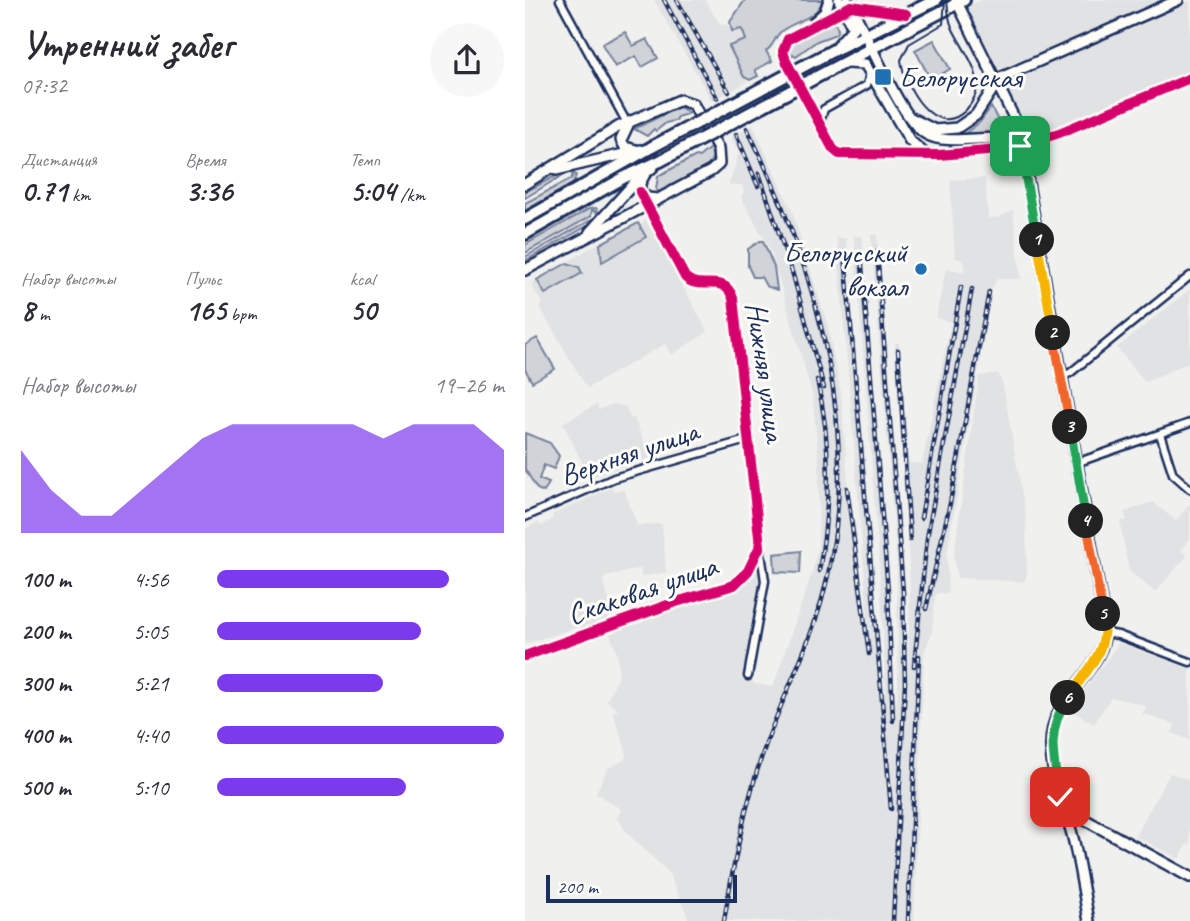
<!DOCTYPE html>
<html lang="ru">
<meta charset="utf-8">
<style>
:root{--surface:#fff;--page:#f7f7f7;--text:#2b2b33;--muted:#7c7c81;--accent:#7c3aed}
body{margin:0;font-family:Caveat,sans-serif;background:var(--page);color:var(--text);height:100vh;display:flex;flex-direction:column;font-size:26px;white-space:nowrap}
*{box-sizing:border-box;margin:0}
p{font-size:23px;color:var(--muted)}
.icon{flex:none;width:38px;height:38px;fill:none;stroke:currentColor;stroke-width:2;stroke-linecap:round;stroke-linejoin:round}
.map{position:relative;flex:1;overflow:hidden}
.panel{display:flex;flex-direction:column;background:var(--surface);width:525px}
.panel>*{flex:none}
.scale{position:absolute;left:21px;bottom:18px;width:191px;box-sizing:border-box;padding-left:7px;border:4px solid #1b2f5e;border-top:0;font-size:19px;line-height:24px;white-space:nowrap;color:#1b2f5e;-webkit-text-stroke:5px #fdfcf7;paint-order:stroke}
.pin{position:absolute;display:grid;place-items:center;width:60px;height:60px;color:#fff;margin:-30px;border-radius:14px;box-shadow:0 4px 10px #0006}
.km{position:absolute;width:35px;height:35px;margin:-18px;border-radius:50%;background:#222;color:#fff;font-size:19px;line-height:35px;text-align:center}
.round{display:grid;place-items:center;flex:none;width:74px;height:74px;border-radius:37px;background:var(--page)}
.overview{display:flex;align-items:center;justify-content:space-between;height:119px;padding:0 21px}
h1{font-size:38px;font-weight:700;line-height:52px}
.metrics{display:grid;grid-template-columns:repeat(3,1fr);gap:10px;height:119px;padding:7px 21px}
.metrics div{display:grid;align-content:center}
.metrics b{font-size:30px;font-weight:700}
.metrics small{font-size:19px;font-weight:400}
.metrics p{font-size:19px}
.chart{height:196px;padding:14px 21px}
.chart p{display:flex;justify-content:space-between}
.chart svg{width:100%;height:126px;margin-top:7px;fill:var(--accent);opacity:.7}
ul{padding:0 21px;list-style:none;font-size:23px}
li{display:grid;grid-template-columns:112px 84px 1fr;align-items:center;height:52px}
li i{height:18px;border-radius:9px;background:var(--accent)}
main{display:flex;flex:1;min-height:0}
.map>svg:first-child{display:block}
.built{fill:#e0e2e3}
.green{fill:#d0d3d8;stroke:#76819b;stroke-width:2}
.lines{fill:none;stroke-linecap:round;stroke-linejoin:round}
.street-casing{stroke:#1b2f5e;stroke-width:11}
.secondary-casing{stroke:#1b2f5e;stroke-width:14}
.primary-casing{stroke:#1b2f5e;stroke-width:16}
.street{stroke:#fdfcf7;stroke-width:6}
.secondary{stroke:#fdfcf7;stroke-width:9}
.primary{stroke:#fdfcf7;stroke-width:10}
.tram{stroke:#1b2f5e;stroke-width:2}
.rail-casing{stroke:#1b2f5e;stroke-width:4.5}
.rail{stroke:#fdfcf7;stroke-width:2;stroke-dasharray:5;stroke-linecap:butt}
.primary-bridge-casing{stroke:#1b2f5e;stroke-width:16;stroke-linecap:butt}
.primary-bridge{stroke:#fdfcf7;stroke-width:10}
.cycleway-casing{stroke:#fdfcf7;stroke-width:15}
.cycleway{stroke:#d6006c;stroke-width:10}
.split-1-casing{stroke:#fff;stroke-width:14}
.split-2-casing{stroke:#fff;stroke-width:14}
.split-3-casing{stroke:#fff;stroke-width:14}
.split-4-casing{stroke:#fff;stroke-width:14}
.split-5-casing{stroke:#fff;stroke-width:14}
.split-6-casing{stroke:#fff;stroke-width:14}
.split-7-casing{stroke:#fff;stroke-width:14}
.split-1{stroke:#22a559;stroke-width:9}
.split-2{stroke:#f5b400;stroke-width:9}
.split-3{stroke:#f0652b;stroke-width:9}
.split-4{stroke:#22a559;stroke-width:9}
.split-5{stroke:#f0652b;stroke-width:9}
.split-6{stroke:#f5b400;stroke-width:9}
.split-7{stroke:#22a559;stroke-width:9}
.poi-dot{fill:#1f6fb2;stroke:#fdfcf7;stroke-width:2.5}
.labels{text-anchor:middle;stroke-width:6;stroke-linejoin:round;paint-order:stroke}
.poi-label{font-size:30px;fill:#1b2f5e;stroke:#fdfcf7;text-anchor:start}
.street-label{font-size:30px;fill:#1b2f5e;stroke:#fdfcf7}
</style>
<main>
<section class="panel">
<div class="overview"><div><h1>Утренний забег</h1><p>07:32</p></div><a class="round"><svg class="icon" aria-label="share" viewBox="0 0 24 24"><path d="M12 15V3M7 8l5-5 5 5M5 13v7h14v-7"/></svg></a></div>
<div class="metrics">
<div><p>Дистанция</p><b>0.71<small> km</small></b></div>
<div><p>Время</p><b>3:36</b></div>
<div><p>Темп</p><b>5:04<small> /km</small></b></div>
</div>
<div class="metrics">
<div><p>Набор высоты</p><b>8<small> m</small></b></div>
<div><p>Пульс</p><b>165<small> bpm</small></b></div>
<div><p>kcal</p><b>50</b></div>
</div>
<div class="chart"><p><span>Набор высоты</span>19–26 m</p>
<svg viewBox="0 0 160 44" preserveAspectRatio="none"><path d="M0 44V15L10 29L20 38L30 38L40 29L50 20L60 11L70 6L80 6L90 6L100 6L110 6L120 11L130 6L140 6L150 6L160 15V44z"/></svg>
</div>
<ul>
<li><b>100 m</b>4:56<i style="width:81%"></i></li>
<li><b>200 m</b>5:05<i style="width:71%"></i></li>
<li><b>300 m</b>5:21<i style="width:58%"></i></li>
<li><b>400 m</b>4:40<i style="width:100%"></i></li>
<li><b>500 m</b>5:10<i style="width:66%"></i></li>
</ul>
</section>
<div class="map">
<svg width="665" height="921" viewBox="0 0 665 921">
<rect width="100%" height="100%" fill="#f0f0ee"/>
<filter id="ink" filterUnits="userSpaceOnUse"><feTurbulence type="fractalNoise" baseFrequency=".0143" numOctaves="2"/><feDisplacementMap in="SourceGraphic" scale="14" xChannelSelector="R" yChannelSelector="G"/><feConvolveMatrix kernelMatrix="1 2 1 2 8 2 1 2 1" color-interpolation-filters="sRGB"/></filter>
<g filter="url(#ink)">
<g class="built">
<path d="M129 0H180L195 24 205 26 207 31 217 29 222 40 204 47 222 82 187 101Z"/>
<path d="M456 0H641L474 70 470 68 442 18 445 5Z"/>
<path d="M665 1V71L510 136 503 133 480 88 482 81Z"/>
<path d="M228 125 266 208 302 323 316 393 326 523 347 666 312 238H321L359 694 361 693 354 557 329 236H337L371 708 373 686 372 565 346 235H352L363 359 380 592 382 702 385 592 381 485 370 343H374L384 463 397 464 426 322 411 318 421 268 439 272 440 266 439 261 430 257 425 180 460 178 463 218 475 217 488 210 496 279H472L467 289 422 553 423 593H413L410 596 407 632 399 653 389 921H165L143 872 103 834 92 818 96 809 71 793 82 769 99 760 102 754 88 712 93 710 82 701 94 673 92 653 84 632 121 616 210 588 222 579 229 569 243 576 225 677 229 684 248 687 286 576 293 548 294 463 287 393 246 251 216 197 219 191 217 185H204L214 153 206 137Z"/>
<path d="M121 219 183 332 146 355 140 344 62 388 14 306 18 304 6 284 72 244 113 223 117 225Z"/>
<path d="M665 289V362L620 382 592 348Z"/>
<path d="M473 373 478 385 501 518 502 574 499 582 432 578 429 555 454 376Z"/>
<path d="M72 404 74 410 88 404 100 406 106 419 109 418 126 458 64 477 38 423Z"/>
<path d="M88 487 89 492 99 490 112 525 137 524 141 572 116 577V568L81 577 78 581 90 620 57 633 55 626 0 644V529L13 522 15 526 20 524 28 519 27 515Z"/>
<path d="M628 502 651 521 665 503V538L656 550 662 556 630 592 604 571 595 522 602 520 599 512Z"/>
<path d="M594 643 665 669V740L647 733 650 725 617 713 621 708 619 705 586 697 569 724 545 710Z"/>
<path d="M645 773 665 780V846L662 844 654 859 610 836Z"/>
</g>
<g class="green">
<path d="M220 0H297C294 17 271 21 258 30 249 36 250 45 241 51L247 61 230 70 233 76 225 80 219 77 204 46 221 40 217 29 207 31 205 22Z"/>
<path d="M308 19 313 29 311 34 292 41 271 56 268 54 265 59 262 51 269 40Z"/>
<path d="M100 32 108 46 122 39 133 58 117 67 111 56 90 67 77 44Z"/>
<path d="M409 40 425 69 406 80 390 50Z"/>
<path d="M154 107 165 113 152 117V120L141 123 131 131 129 129 122 136 109 129Z"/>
<path d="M466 107 480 134 438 135 455 122Z"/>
<path d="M185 148 188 157 183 166 134 192 131 190 133 176 171 156 174 157Z"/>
<path d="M44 169 51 175 48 184 0 211V203L46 179 48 175 43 172 0 198V192Z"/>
<path d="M71 208 75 214 71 221 0 261V257L71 217 72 212 67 210 66 216 0 253V245L64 209Z"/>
<path d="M113 223 121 237 77 262 75 244Z"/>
<path d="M235 241H238L249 267 252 290 241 286 236 277H228L223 266V249Z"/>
<path d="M42 263 54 267 57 273 20 294 12 280Z"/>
<path d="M12 338 30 369 7 382 0 369V345Z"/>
<path d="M0 433 25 443 34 456 29 469 19 465 14 479 24 483 19 492 12 489 0 469Z"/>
<path d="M276 551 275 573 250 572 249 554Z"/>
</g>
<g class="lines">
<defs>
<g id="street">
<path d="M35 0 103 125"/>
<path d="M295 122 299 109 342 85 345 73"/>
<path d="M536 377 545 373 665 276"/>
<path d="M635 434 648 474 665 489"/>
<path d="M551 463 665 423"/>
<path d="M0 517 89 478 225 439"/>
<path d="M581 633 593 635 665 662"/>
<path d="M0 656 151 602 209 585 223 571 235 546 208 298C198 271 175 293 160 277L122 207"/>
<path d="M223 676 240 581 235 546"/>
</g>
<g id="secondary">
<path d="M322 0C342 31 373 117 401 134 427 149 478 128 495 146"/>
<path d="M431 0 493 126 580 624C583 665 537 689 528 727 519 765 541 806 549 842 555 868 559 895 564 921"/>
<path d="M381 14 326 6 263 39 258 51 261 61 308 149 314 154 414 155 486 149 534 133 665 78"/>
<path d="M289 22 300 12 304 0"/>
<path d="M313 45 328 28 314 0"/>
<path d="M322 63 340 64 385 141 399 153"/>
<path d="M386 118 410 130 432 128 451 115 475 78 653 0"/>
<path d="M103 125 96 140 100 147 111 150"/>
<path d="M31 170 116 150"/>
<path d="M119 176 115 183V192L123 198 132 199"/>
<path d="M0 184 93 127 155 100 168 104 193 149 194 164 186 171 0 270"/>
<path d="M65 232 110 182 128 167"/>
<path d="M541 817 553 816 665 877"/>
</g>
<g id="primary">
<path d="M307 51 411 0"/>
<path d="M303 71 439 0"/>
<path d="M0 219 127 147"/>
<path d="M0 234 100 177 135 161"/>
</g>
</defs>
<use href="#street" class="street-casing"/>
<use href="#secondary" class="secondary-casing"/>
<use href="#primary" class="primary-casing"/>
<use href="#street" class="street"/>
<use href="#secondary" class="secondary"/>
<use href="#primary" class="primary"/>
<path class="tram" d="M420 0 418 24 384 44 376 60C379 86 410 141 441 110 447 103 452 95 452 86 454 67 434 44 427 27 423 18 423 9 422 0"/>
<defs>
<g id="rail">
<path d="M139 0 192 98"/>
<path d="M152 0 204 92"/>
<path d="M211 134 233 186"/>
<path d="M234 173 268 275 299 388"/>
<path d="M352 251 378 592 380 683 368 921"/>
<path d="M336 253 363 591 368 721"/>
<path d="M320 254 366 809"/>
<path d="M373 350 385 540"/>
<path d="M292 380C307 442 305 509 294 571"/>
<path d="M322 488 344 654"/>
<path d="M396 518 436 287"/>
<path d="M401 609 425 503 464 292"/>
<path d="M389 666 402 538 447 289"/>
<path d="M199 921C209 860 221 800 242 741 259 695 282 651 296 603 342 442 294 274 222 128"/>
<path d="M383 921 394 656"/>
</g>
</defs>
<use href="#rail" class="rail-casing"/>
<use href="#rail" class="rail"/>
<defs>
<g id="primary-bridge">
<path d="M127 147 307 51"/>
<path d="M135 161 303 71"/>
</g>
</defs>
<use href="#primary-bridge" class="primary-bridge-casing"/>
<use href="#primary-bridge" class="primary-bridge"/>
<defs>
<g id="cycleway">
<path d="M381 14 326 6 263 39 258 51 261 61 308 149 314 154 414 155 486 149 534 133 665 78"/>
<path d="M0 656 151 602 209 585 223 571 235 546 208 298C198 271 175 293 160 277L115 192"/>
</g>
</defs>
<use href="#cycleway" class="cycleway-casing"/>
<use href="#cycleway" class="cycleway"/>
</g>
</g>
<g class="lines" filter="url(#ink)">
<defs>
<path id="split-1" d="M495 146 512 240"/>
<path id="split-2" d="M512 240 528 333"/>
<path id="split-3" d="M528 333 545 427"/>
<path id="split-4" d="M545 427 561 521"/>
<path id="split-5" d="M561 521 578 614"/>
<path id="split-6" d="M543 698C562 669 585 651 578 614"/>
<path id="split-7" d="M535 797C529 761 520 730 543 698"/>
</defs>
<use href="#split-1" class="split-1-casing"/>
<use href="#split-2" class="split-2-casing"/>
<use href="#split-3" class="split-3-casing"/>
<use href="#split-4" class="split-4-casing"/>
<use href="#split-5" class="split-5-casing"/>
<use href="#split-6" class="split-6-casing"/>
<use href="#split-7" class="split-7-casing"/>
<use href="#split-1" class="split-1"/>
<use href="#split-2" class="split-2"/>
<use href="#split-3" class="split-3"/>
<use href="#split-4" class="split-4"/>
<use href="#split-5" class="split-5"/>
<use href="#split-6" class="split-6"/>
<use href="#split-7" class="split-7"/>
</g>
<g class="poi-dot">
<rect x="349" y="68" width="18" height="18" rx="3.5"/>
<circle cx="396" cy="269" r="7"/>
</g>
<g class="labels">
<g class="poi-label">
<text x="374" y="87">Белорусская</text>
<text x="382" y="262" text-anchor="end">Белорусский<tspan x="382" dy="34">вокзал</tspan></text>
</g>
<g class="street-label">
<text transform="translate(241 372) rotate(82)" y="10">Нижняя улица</text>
<text transform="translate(104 453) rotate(-19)" y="10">Верхняя улица</text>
<text transform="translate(117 590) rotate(-19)" y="10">Скаковая улица</text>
</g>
</g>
</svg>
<div class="scale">200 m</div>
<div class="pin" style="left:495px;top:146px;background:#1e9e55"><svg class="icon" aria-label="arrive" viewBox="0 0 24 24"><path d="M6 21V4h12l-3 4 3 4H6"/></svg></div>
<div class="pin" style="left:535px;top:797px;background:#d93025"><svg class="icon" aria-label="check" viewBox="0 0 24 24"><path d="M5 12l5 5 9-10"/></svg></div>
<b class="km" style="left:512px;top:240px">1</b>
<b class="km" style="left:528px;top:333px">2</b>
<b class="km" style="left:545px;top:427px">3</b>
<b class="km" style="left:561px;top:521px">4</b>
<b class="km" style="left:578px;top:614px">5</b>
<b class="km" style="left:543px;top:698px">6</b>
</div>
</main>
